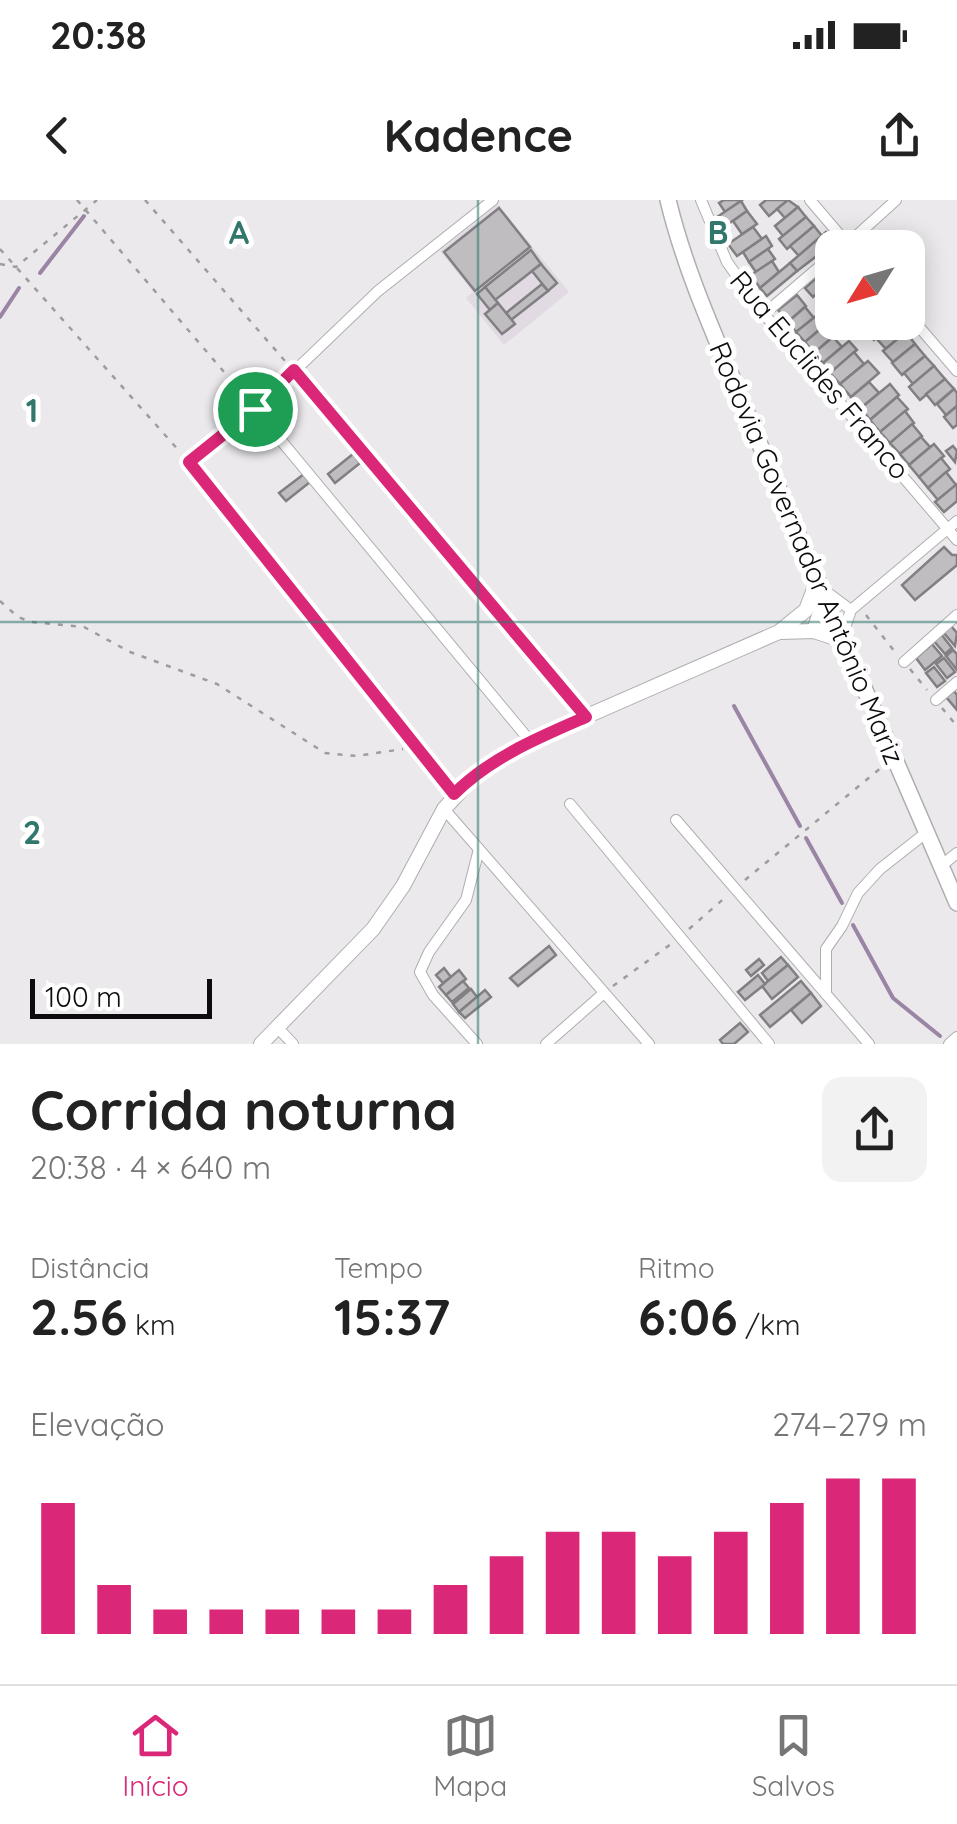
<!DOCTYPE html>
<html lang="pt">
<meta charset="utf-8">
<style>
:root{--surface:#fff;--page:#f2f2f2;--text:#222;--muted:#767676;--line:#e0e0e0;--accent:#db2777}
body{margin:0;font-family:Quicksand,sans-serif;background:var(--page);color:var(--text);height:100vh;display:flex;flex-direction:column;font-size:38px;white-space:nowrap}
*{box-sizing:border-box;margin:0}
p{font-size:32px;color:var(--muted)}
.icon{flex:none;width:55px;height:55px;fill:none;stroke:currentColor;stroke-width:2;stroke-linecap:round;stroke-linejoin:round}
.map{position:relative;height:844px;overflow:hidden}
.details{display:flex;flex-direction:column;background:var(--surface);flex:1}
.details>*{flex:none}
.needle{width:65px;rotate:233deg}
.buttons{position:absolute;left:815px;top:30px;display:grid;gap:20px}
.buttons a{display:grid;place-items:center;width:110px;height:110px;border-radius:20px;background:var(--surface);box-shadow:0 5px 25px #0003;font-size:50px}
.scale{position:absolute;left:30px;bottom:25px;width:182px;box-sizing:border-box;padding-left:10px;border:5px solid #0d0c0d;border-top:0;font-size:28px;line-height:35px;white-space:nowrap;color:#0d0c0d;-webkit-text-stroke:8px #fff;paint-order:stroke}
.pin{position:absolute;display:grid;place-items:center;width:85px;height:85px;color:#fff;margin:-42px;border:5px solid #fff;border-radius:50%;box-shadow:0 2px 10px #0007}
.round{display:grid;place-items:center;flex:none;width:105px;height:105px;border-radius:20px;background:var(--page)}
.summary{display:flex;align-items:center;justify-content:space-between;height:170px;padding:0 30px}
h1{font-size:55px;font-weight:700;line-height:75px}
.stats{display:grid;grid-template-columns:repeat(3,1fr);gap:15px;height:170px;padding:10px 30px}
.stats div{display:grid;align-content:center}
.stats b{font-size:50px;font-weight:700}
.stats small{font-size:28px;font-weight:400}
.stats p{font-size:28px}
.chart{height:280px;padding:20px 30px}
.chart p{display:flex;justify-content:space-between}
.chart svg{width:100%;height:180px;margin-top:10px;stroke:var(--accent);stroke-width:6}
.status{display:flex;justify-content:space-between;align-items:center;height:70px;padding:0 50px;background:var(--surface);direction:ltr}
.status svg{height:28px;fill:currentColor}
header{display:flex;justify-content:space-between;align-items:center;height:130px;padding:0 30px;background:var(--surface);font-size:45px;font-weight:700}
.dock{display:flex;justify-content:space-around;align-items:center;height:140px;border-top:2px solid var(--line);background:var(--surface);font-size:28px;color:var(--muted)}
.dock a{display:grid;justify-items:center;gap:5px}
.dock .current{color:var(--accent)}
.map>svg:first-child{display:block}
.built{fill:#e1dae3}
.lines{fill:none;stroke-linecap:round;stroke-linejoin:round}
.stream{stroke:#9b85a4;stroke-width:4}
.building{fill:#bfbdc0;stroke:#817f82;stroke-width:2.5}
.minor-casing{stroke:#afadb0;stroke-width:12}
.secondary-casing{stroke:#afadb0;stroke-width:16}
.trunk-casing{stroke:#afadb0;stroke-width:18}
.path{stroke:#9d9c9e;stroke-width:2.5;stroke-dasharray:5 8;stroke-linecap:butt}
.minor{stroke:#fff;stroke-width:10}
.secondary{stroke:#fff;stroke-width:14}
.trunk{stroke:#fff;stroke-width:15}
.route-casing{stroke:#fff;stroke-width:20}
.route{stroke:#db2777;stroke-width:12}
.grid{fill:none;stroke:#32776c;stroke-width:2.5;stroke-opacity:0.55}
.labels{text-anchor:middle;stroke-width:10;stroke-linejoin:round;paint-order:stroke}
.street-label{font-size:28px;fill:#0d0c0d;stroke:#fff}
.grid-label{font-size:32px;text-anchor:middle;font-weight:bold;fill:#32776c;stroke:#fff;stroke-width:10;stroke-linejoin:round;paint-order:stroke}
</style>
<div class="status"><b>20:38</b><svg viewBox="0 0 49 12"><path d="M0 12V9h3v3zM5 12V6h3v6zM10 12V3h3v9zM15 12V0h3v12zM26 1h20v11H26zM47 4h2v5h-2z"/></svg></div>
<header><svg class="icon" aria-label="back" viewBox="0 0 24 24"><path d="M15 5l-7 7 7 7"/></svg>Kadence<svg class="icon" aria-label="share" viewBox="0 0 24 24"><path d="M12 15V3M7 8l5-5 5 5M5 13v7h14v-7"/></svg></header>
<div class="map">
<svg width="957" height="844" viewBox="0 0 957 844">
<rect width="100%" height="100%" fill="#ebe9ec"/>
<path class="built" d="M498 4 569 92 504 145 466 98 473 92 440 51Z"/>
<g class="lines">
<g class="stream">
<path d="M40 73 84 16"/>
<path d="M0 117 19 88"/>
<path d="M734 506 800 626"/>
<path d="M806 638 842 703"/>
<path d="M853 725 893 798 940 836"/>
</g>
</g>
<g class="building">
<path d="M724 0H742L725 12 719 3Z"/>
<path d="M766 0H788L769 16 760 5Z"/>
<path d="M788 0 798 7 785 18 777 9Z"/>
<path d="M741 1 747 11 724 27 717 17Z"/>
<path d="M798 7 806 17 783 36 775 26Z"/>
<path d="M499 8 530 47 475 91 444 52Z"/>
<path d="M747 11 757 24 742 34 733 21Z"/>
<path d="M806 17 814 26 787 49 779 39Z"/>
<path d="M814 26 822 36 799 56 790 46Z"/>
<path d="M753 27 762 39 737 56 728 44Z"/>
<path d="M826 32 835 42 797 71 790 63Z"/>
<path d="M766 36 772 46 749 62 743 52Z"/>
<path d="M768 49 775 59 756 72 749 62Z"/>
<path d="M531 50 541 64 495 100 485 87Z"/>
<path d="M772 61 779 72 760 88 751 75Z"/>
<path d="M790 63 797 71 767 96 760 88Z"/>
<path d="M541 64 557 83 548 91 532 71Z"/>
<path d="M832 64V80L813 97 805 88Z"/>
<path d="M542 84 548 91 511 120 506 113Z"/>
<path d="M485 87 498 103 490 110 477 94Z"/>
<path d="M797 95 806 106 788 122 778 110Z"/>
<path d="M498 103 515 124 502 134 485 114Z"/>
<path d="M805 107 814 118 796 132 788 122Z"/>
<path d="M821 112 830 122 805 142 796 132Z"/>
<path d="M832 119 842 129 814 153 805 142Z"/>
<path d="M870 122H894L874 140 864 128Z"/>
<path d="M894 122 906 132 886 149 876 138Z"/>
<path d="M906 132 915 144 893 162 883 151Z"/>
<path d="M833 137 842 147 823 163 814 153Z"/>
<path d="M849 141 857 150 830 173 823 163Z"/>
<path d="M915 144 925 156 902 175 892 163Z"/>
<path d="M854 152 864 164 840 184 830 173Z"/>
<path d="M925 156 934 166 913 184 904 173Z"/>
<path d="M868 161 879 173 851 197 840 184Z"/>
<path d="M934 166 945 179 920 200 909 187Z"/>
<path d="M945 179 954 189 935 205 926 194Z"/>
<path d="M869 182 879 193 861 208 851 197Z"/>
<path d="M890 184 899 195 870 220 861 208Z"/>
<path d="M954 189 957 193V206L946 215 937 204Z"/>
<path d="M897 197 908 209 880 232 870 220Z"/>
<path d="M957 206V225L953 228 944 217Z"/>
<path d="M905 211 914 223 890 243 880 232Z"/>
<path d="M912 224 922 236 900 254 890 243Z"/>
<path d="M921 237 930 247 909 265 900 254Z"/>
<path d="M934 244 944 256 919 277 909 265Z"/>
<path d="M953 246 957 251 955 262 946 251Z"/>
<path d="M353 254 360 263 335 283 328 274Z"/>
<path d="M941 258 950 269 928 288 919 277Z"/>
<path d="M946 272 956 285 938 300 928 288Z"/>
<path d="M304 274 310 282 286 301 279 293Z"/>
<path d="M957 284V301L944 312 935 302Z"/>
<path d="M944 347 952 355H957V365L915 400 902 385Z"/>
<path d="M951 426 957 433 955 446 943 432Z"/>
<path d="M941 434 952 448 945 454 933 440Z"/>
<path d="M932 444 942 456 925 470 916 458Z"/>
<path d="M953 450 957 454V470L946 456Z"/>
<path d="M944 458 955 472 947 478 936 464Z"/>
<path d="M934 467 945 481 937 487 926 473Z"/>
<path d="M954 491 957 495V510L946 497Z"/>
<path d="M549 746 556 755 518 786 510 778Z"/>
<path d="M781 757 788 765 768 781 762 773Z"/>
<path d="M759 759 764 765 751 776 746 770Z"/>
<path d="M788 765 798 777 772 799 762 786Z"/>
<path d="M444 768 451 777 443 783 436 775Z"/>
<path d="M459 770 466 779 446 795 439 787Z"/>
<path d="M758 775 765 784 745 800 738 792Z"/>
<path d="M463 781 469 788 452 802 446 795Z"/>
<path d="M801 781 811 793 770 827 760 815Z"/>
<path d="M471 789 477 797 459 812 453 804Z"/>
<path d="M485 790 491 797 465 818 459 812Z"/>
<path d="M811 793 821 806 802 823 791 810Z"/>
<path d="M740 823 748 832 734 844H723L720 840Z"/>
</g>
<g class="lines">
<defs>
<g id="minor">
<path d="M701 0 727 62 764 114 957 340"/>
<path d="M810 0 850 47"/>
<path d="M843 48 896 0"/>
<path d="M764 114 832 56"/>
<path d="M908 114 957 171"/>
<path d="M294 170 586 517"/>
<path d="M255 209 530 541"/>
<path d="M824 390 851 410"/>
<path d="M841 439 851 410 957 321"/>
<path d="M904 462 957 415"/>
<path d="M936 500 957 482"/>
<path d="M454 594 189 262 255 209 378 91 493 0"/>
<path d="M570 604 769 844"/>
<path d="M444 609 649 844"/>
<path d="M676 620 869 844"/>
<path d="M941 666 957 653"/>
<path d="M826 794V749L842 726 858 693 880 669 927 632"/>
<path d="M277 827 293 844"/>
<path d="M477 844 433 795 420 772 429 752 466 700 479 649"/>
<path d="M546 844 604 793"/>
<path d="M949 844 957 837"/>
</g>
<g id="secondary">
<path d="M814 431 820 412 817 388"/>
<path d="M780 432 814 431 841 440"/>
<path d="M261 844 373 729 403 686 444 609 476 574 530 541 779 432 806 410 816 384"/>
</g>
<path id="trunk" d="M668 0C687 79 723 153 753 228 819 387 889 544 957 703"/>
</defs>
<use href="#minor" class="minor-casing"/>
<use href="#secondary" class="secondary-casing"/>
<use href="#trunk" class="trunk-casing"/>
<g class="path">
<path d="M77 0 248 200"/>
<path d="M145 0 285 161"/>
<path d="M0 49 181 253"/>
<path d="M0 64 16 67 97 0"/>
<path d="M0 401 18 417 31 422 84 427 130 452 217 484 325 553 357 556 403 549"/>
<path d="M866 415 895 452"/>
<path d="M910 469 927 490"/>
<path d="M942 508 957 526"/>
<path d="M745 680 882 567"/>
<path d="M689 729 728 695"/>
<path d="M613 786 671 744"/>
</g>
<use href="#minor" class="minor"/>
<use href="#secondary" class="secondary"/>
<use href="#trunk" class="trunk"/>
</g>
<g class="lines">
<defs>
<path id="route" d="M294 170 586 517C540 537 491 557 454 594L189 262 255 209Z"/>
</defs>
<use href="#route" class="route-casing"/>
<use href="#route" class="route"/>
</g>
<path class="grid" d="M478 0V844M0 422H957"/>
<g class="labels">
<g class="street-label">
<text transform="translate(820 175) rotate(50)" y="10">Rua Euclides Franco</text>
<text transform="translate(807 353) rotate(67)" y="10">Rodovia Governador Antônio Mariz</text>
</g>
</g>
<g class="grid-label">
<text x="239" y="44">A</text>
<text x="718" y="44">B</text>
<text x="32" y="222">1</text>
<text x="32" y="644">2</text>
</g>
</svg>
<div class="buttons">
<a><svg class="needle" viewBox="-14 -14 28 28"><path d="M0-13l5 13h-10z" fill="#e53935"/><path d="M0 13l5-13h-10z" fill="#767676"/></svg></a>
</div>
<div class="scale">100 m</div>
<div class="pin" style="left:255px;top:209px;background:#1e9e55"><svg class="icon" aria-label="arrive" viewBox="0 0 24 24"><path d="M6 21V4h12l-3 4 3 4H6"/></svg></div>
</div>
<section class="details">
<div class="summary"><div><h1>Corrida noturna</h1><p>20:38 · 4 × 640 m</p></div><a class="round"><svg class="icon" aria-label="share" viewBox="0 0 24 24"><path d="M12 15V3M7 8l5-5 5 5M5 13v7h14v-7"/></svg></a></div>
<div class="stats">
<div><p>Distância</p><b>2.56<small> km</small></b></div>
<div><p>Tempo</p><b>15:37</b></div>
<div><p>Ritmo</p><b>6:06<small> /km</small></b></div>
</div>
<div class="chart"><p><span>Elevação</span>274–279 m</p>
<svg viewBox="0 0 160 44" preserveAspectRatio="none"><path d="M5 44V12M15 44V32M25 44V38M35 44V38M45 44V38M55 44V38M65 44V38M75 44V32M85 44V25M95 44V19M105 44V19M115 44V25M125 44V19M135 44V12M145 44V6M155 44V6"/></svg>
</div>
</section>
<nav class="dock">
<a class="current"><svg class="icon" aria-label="home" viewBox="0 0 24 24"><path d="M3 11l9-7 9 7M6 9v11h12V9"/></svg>Início</a>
<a><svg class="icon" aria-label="map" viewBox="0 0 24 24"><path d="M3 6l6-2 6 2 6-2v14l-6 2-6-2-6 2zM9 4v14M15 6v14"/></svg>Mapa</a>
<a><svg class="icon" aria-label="saved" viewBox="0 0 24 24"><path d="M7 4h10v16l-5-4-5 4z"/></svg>Salvos</a>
</nav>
